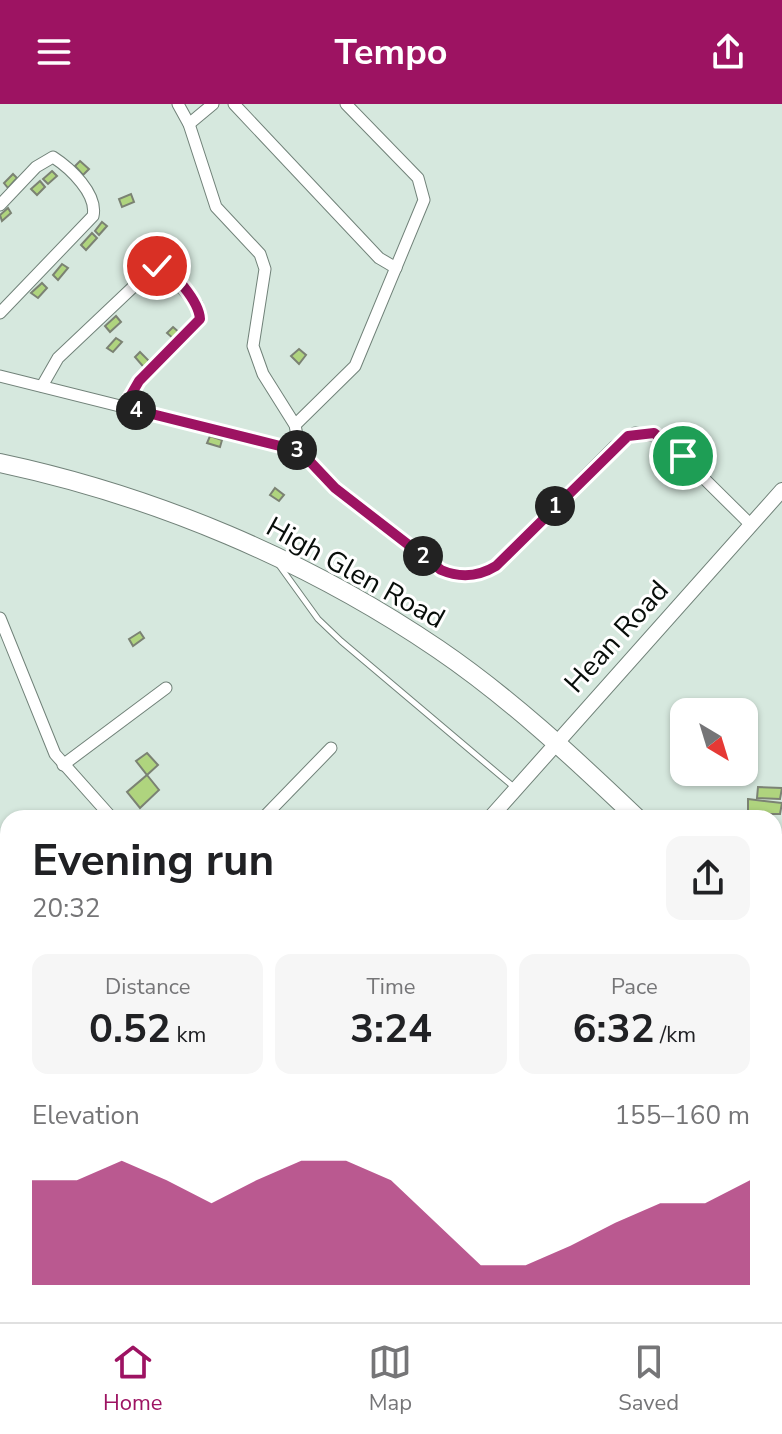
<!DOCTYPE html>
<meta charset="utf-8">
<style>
:root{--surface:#fff;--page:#f6f6f6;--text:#202124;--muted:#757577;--line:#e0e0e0;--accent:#9d1362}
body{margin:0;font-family:"Nunito Sans",sans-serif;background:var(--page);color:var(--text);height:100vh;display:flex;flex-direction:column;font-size:30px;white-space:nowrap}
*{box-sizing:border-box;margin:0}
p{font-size:26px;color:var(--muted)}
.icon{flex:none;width:44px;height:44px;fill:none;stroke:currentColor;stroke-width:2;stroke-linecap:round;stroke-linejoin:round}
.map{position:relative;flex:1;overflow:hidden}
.panel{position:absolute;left:0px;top:706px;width:782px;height:512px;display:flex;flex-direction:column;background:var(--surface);border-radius:24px 24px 0 0;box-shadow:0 2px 6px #0004}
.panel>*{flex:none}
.needle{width:52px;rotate:142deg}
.tools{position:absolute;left:670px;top:594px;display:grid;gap:16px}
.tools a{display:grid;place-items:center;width:88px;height:88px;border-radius:16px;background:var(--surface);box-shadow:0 2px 6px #0004;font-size:40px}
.pin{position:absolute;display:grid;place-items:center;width:68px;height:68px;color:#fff;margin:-34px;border:4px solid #fff;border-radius:50%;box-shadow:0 2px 8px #0007}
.km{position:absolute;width:40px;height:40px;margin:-20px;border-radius:50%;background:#222;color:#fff;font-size:22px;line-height:40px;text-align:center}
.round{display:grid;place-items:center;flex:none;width:84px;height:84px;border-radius:16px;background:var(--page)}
.overview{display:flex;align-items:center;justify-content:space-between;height:136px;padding:0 32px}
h1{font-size:44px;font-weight:700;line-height:60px}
.metrics{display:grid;grid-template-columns:repeat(3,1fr);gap:12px;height:136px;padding:8px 32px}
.metrics div{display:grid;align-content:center;border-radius:16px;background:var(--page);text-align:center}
.metrics b{font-size:40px;font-weight:700}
.metrics small{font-size:22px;font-weight:400}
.metrics p{font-size:22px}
.chart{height:224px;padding:16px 32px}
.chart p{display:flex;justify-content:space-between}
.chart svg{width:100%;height:144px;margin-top:8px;fill:var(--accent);opacity:.7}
header{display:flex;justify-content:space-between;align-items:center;height:104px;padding:0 32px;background:var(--accent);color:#fff;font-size:36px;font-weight:700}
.tab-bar{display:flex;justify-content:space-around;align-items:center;height:112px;border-top:2px solid var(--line);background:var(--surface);font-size:22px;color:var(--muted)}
.tab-bar a{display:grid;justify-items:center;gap:4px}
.tab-bar .on{color:var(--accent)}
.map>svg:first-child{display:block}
.building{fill:#afd47e;stroke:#7b8273;stroke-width:2}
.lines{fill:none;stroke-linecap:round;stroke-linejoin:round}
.service-casing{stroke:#718279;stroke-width:7}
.minor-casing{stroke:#718279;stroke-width:13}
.tertiary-casing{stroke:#718279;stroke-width:16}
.primary-casing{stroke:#718279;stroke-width:20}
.service{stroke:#fff;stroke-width:5}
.minor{stroke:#fff;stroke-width:11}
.tertiary{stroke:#fff;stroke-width:14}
.primary{stroke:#fff;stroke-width:18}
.route-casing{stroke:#fff;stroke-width:16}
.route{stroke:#9d1362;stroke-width:10}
.labels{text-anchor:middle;stroke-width:6;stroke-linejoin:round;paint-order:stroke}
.street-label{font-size:28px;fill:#080e0a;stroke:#fff}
</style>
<header><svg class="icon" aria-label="menu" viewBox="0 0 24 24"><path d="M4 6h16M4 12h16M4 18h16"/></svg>Tempo<svg class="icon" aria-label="share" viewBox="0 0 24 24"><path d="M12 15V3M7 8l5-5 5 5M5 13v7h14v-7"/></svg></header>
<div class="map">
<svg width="782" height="1218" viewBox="0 0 782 1218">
<rect width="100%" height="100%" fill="#d6e8de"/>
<g class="building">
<path d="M80 57 89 65 83 71 75 62Z"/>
<path d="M52 67 57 72 48 80 43 75Z"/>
<path d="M13 70 17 74 8 84 4 79Z"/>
<path d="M40 77 45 83 37 91 31 85Z"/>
<path d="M131 90 134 98 122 103 119 95Z"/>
<path d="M8 104 11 109 2 117 0 111Z"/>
<path d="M102 118 107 122 99 131 95 127Z"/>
<path d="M92 129 97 134 86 146 81 141Z"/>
<path d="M152 145 156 149 147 158 143 153Z"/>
<path d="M62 160 68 164 58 176 53 171Z"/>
<path d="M42 179 47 184 38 194 31 189Z"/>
<path d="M116 212 121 218 110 228 105 222Z"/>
<path d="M173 223 181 230 175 236 167 229Z"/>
<path d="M116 234 122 238 113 248 107 244Z"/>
<path d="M299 245 306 251 299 260 291 252Z"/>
<path d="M140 248 152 260 147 267 135 253Z"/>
<path d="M210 332 222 336 220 343 207 339Z"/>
<path d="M275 384 284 391 279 397 270 391Z"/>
<path d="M140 528 144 534 133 542 129 535Z"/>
<path d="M147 649 158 661 147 671 136 657Z"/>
<path d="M147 671 159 686 140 704 127 688Z"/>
<path d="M758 683 782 684 780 695 757 694Z"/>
<path d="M748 695 782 699 780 710H748Z"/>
<path d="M782 730V748L774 741Z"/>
<path d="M8 887V908L0 904Z"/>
</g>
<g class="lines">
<defs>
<path id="service" d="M279 461 318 515 341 537 515 684"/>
<g id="minor">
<path d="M178 0 189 20 216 103 260 150 265 165 253 242 263 270 295 321 300 347"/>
<path d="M234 0 379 154 396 164"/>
<path d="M189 20 213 0"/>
<path d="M0 101 36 63 53 53C70 64 98 90 93 112L0 209"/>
<path d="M0 272 300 347 335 384 441 466C460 474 478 473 496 462L614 343 635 329 662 333 751 421"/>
<path d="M42 282 58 254 151 166 161 162 197 200 200 215 139 277 124 303"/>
<path d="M295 321 355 262 424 96 418 74 346 0"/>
<path d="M0 514 55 650 112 714"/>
<path d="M63 661 166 584"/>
<path d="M263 714 331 644"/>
<path d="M223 1210 225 1218"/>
</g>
<g id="tertiary">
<path d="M490 714 782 386"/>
<path d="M0 1095 8 1093"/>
</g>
<g id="primary">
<path d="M0 359C155 392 307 456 438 545 510 594 574 654 637 714"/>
<path d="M774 847 782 855"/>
</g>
</defs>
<use href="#service" class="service-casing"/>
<use href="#minor" class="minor-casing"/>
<use href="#tertiary" class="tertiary-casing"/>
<use href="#primary" class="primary-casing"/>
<use href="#service" class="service"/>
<use href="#minor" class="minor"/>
<use href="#tertiary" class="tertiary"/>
<use href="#primary" class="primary"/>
</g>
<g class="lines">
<defs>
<path id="route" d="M157 162C173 165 199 198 200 215L139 277 124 303 300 347 335 384 441 466C460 474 478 473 496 462L628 332 654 329 683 352"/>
</defs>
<use href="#route" class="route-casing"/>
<use href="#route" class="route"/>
</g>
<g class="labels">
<g class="street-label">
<text transform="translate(356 468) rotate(29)" y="10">High Glen Road</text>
<text transform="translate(616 532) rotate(-48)" y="10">Hean Road</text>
</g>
</g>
</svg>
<div class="tools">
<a><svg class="needle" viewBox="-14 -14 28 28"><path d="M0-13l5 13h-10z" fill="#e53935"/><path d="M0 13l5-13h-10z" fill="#757577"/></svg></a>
</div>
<div class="pin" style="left:683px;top:352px;background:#1e9e55"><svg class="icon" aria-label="arrive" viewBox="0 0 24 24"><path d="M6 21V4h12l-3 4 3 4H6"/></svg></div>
<div class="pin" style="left:157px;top:162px;background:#d93025"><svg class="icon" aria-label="check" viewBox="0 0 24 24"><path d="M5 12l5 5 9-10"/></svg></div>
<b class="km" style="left:555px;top:402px">1</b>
<b class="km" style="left:423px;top:452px">2</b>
<b class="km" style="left:297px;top:346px">3</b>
<b class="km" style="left:136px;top:306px">4</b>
<section class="panel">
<div class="overview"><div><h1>Evening run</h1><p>20:32</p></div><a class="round"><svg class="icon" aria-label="share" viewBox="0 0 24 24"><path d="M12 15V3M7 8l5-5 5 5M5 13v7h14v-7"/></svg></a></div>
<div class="metrics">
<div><p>Distance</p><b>0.52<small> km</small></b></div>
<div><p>Time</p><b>3:24</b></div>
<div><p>Pace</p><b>6:32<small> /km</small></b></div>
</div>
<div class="chart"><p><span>Elevation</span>155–160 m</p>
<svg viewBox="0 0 160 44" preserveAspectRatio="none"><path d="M0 44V12L10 12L20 6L30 12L40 19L50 12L60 6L70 6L80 12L90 25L100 38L110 38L120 32L130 25L140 19L150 19L160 12V44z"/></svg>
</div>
</section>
</div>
<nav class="tab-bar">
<a class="on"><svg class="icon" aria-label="home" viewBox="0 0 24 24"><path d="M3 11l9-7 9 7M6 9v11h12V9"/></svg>Home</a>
<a><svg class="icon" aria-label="map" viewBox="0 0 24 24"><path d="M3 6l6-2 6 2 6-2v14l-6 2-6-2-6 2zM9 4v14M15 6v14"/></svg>Map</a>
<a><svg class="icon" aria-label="saved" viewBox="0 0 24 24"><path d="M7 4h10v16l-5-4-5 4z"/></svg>Saved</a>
</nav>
